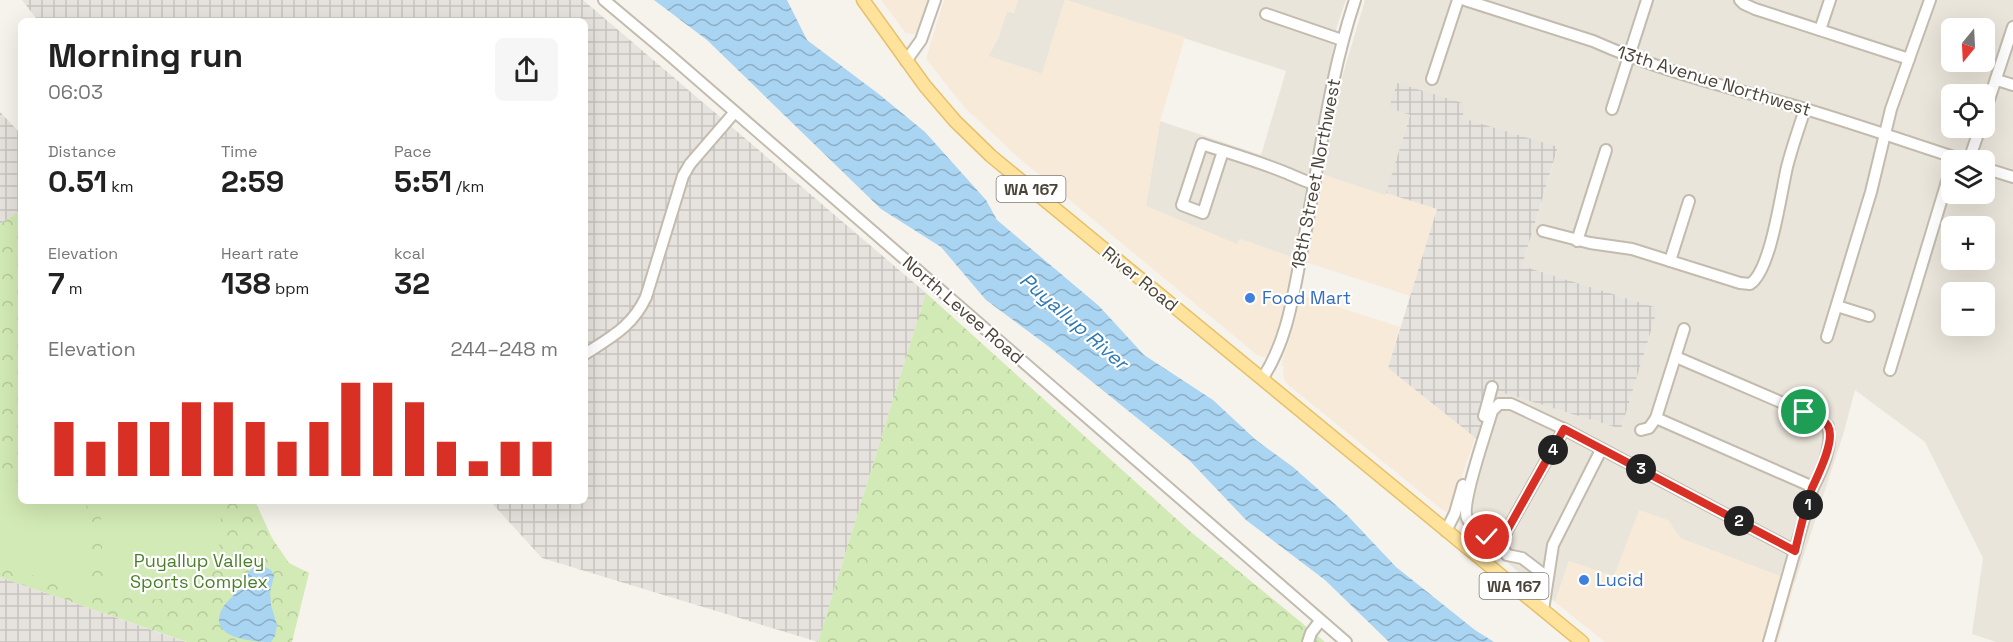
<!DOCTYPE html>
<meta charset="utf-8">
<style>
:root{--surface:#fff;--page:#f6f6f6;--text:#222;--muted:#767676;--accent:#d93025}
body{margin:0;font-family:"Space Grotesk",sans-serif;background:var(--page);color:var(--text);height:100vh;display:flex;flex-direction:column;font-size:22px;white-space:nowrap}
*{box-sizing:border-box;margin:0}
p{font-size:20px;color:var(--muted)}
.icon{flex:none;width:33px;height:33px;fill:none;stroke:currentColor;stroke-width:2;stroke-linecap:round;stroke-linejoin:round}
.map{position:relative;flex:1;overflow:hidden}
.sheet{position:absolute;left:18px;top:18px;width:570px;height:486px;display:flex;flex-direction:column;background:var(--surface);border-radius:9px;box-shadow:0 6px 24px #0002}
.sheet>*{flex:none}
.needle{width:39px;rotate:198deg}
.tools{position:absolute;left:1941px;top:18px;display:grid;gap:12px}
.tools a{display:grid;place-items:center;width:54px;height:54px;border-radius:9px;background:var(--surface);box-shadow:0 6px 24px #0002;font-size:30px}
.pin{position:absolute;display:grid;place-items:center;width:51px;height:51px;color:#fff;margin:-26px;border:3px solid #fff;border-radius:50%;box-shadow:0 2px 6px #0007}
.km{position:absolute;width:30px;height:30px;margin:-15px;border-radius:50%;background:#222;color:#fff;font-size:16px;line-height:30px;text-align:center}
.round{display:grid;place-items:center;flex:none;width:63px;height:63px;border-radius:9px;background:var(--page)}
.head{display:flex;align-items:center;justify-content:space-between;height:102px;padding:0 30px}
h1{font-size:33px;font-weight:700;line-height:45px}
.figures{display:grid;grid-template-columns:repeat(3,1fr);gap:9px;height:102px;padding:6px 30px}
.figures div{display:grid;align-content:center}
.figures b{font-size:30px;font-weight:700}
.figures small{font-size:16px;font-weight:400}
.figures p{font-size:16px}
.chart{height:168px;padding:12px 30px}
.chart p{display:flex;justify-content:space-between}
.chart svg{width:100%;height:108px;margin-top:6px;stroke:var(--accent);stroke-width:6}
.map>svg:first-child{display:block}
.residential{fill:#eae5da;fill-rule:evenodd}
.commercial{fill:#f7ead8}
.industrial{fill:url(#industrial-grid)}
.forest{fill:url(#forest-crowns)}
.garden{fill:#d2eab5}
.water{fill:url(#water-waves)}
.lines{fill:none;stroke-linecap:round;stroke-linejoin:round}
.minor-casing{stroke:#c2bbae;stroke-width:14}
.major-casing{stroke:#e6c16a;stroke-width:15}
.minor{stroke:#fff;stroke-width:10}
.major{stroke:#ffe39c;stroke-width:12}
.route-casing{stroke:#fff;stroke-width:12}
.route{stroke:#d93025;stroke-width:8}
.shop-dot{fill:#3f7fe0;stroke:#fff;stroke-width:2}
.labels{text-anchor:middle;stroke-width:4.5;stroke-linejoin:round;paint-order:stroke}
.shield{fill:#fff;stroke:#817c74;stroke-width:1.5}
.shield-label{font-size:16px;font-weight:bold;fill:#4b4439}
.street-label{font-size:18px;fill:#4b4439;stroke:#fff}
.shop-label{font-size:18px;fill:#366cbe;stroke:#fff;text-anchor:start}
.park-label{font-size:18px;fill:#4a7f2a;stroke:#fff}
.water-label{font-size:20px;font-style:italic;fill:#2e7ab2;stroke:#fff}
</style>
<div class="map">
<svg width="2013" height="642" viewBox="0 0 2013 642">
<defs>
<pattern id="industrial-grid" width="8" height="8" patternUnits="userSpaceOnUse" patternTransform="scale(1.5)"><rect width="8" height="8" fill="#e6e2dd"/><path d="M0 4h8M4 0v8" fill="none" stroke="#c7c3be"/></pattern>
<pattern id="forest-crowns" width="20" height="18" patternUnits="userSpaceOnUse" patternTransform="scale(1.5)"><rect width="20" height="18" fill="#d2eab5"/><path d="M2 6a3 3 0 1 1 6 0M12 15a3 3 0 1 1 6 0" fill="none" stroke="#b6ca9c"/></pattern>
<pattern id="water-waves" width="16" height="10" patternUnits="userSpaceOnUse" patternTransform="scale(1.5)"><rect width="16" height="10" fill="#a9d4f2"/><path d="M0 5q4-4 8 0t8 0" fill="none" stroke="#8caec5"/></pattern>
</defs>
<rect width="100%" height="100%" fill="#f6f3ec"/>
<g class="residential">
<path d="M1018 0H1065L1042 74 988 56 997 41 1007 11 1014 13Z"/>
<path d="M1066 0H1346L1337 26 1312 172 1294 258 1240 239 1238 245 1146 206 1160 121 1261 155 1286 71Z"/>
<path d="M1365 0H2013V642H1996L1972 634 1983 558 1925 442 1855 390 1843 435 1795 582 1680 538 1668 520 1614 577 1569 561 1555 602 1458 522 1497 391 1621 429 1658 308 1522 266 1558 148 1462 118 1466 104 1410 114 1386 196 1321 174 1337 94ZM1952 28H1984V62H1952ZM1952 94H1984V128H1952ZM1952 160H1984V194H1952ZM1952 226H1984V260H1952ZM1952 292H1984V326H1952Z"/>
</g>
<g class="commercial">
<path d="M881 0H929L919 31 914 34 906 33Z"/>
<path d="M944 0H1018L1014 13 1007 11 997 41 988 56 1042 74 1065 0 1185 37 1160 121 1146 206 1237 244 1240 239 1294 258 1278 329 1269 355 1264 357 1257 355 1020 159 965 108 926 59Z"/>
<path d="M1321 174 1385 195 1386 193 1437 209 1410 296 1306 262Z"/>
<path d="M1301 295 1400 327 1388 368 1475 437 1451 509 1448 512 1444 511 1286 383 1283 374 1284 367 1281 365 1294 325Z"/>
<path d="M1639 510 1668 520 1680 538 1795 582 1778 642H1605L1555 602 1569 561 1614 576Z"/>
</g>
<g class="industrial">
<path d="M22 0H583L926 293 818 642 542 558 490 501H585V21H38Z"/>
<path d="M1397 83 1466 104 1462 118 1558 147 1522 266 1658 308 1621 429 1497 391 1482 443 1388 368 1437 209 1386 193 1410 115 1389 108Z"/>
<path d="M0 112 21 134V210L0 224Z"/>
<path d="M0 577 186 642H0Z"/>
</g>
<g class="forest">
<path d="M21 210V501H255L272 538 289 563 309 573 292 642H187L0 577V224Z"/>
<path d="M926 293 1191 532 1325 642H818Z"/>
</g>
<g class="garden">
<path d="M21 487V501H86L92 592C53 586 27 579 0 549V489Z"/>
<path d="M100 501H218C221 514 223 534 219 547 210 574 189 597 160 599 142 601 122 596 104 593Z"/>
</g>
<g class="water">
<path d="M654 0H787L807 40 880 95 925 132 986 200 997 220 1099 306 1144 355 1213 400 1256 440 1293 467 1347 515 1396 567 1475 630 1494 642H1389L1325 580 1246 520 1189 460 1048 346 986 300 941 247 881 209 707 40Z"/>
<path d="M255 566H263L271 570 274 576 270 592 271 605 277 625 275 636 271 642C255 642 209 639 221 611 225 602 234 596 239 589 245 580 246 572 255 566Z"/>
</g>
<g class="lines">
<defs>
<g id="minor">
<path d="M604 0 666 52 1346 642"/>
<path d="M1465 0 1593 41C1660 71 1731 88 1802 108 1856 124 1910 143 1963 160"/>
<path d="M1740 0 1744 4 1755 9 1909 59"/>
<path d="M1266 14 1342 40"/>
<path d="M1820 30 1830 0"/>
<path d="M906 61 921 40 935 0"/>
<path d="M1432 79 1458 0"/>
<path d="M1997 80 2013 85"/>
<path d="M1612 109 1647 0"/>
<path d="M1984 115 2013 27"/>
<path d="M1223 151 1203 213 1182 205 1202 144C1229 153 1257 161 1284 172 1295 176 1303 181 1315 184"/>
<path d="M1969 160 1980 128"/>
<path d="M1984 168 2013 177"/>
<path d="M1543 231 1590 243 1632 249 1740 283 1750 284C1771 271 1781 192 1787 167 1792 147 1799 128 1805 109"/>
<path d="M1577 241 1606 150"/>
<path d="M1670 261 1689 201"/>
<path d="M1837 306 1869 316"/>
<path d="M1827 337 1871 192 1891 109 1930 0"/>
<path d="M585 354C611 337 632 327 646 297L683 176 690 164 734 113"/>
<path d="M1676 357 1804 412 1821 420 1828 426C1833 445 1822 471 1813 487L1769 642"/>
<path d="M1890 370 1952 165"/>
<path d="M1262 379C1288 340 1293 295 1302 250 1319 166 1328 81 1355 0"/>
<path d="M1484 416 1492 387"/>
<path d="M1656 418 1813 487"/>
<path d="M1641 430 1649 428 1656 418 1684 329"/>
<path d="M1446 531 1455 513 1463 485"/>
<path d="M1500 543 1564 429"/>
<path d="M1547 577 1522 558 1507 555C1505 552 1503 546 1500 543 1490 533 1476 535 1467 518 1460 504 1487 430 1492 411L1499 404H1511L1564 429 1795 551"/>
<path d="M1543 610 1553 545 1601 450"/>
<path d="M1308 642 1311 633 1320 621"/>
</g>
<path id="major" d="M863 0 925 86 955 121 991 156 1582 642"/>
</defs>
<use href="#minor" class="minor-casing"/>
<use href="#major" class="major-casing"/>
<use href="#minor" class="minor"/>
<use href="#major" class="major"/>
</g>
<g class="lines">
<defs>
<path id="route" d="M1487 537 1500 543 1564 429 1795 551C1800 530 1805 508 1812 488 1818 475 1836 440 1828 426 1824 419 1811 416 1804 412"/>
</defs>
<use href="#route" class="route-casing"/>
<use href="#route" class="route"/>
</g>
<g class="shop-dot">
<circle cx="1250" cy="298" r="6"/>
<circle cx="1584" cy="580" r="6"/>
</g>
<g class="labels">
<g class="shield">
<rect x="996.5" y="176" width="69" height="26" rx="4.5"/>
<rect x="1479.5" y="573" width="69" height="26" rx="4.5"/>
</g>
<g class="shield-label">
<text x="1031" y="195">WA 167</text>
<text x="1514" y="592">WA 167</text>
</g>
<g class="street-label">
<text transform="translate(1714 81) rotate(17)" y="6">13th Avenue Northwest</text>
<text transform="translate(1316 174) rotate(-79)" y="6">18th Street Northwest</text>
<text transform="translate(1140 279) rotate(39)" y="6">River Road</text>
<text transform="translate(963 310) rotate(41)" y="6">North Levee Road</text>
</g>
<g class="shop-label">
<text x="1262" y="304">Food Mart</text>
<text x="1596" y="586">Lucid</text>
</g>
<g class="park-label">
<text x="199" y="567">Puyallup Valley<tspan x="199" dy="21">Sports Complex</tspan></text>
</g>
<g class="water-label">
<text transform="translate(1074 321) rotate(41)" y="7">Puyallup River</text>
</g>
</g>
</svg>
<div class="tools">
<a><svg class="needle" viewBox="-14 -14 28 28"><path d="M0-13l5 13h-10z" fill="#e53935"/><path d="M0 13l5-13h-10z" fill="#767676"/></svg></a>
<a><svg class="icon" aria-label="locate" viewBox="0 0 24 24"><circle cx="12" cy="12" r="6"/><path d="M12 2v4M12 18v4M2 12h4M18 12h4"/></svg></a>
<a><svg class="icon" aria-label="layers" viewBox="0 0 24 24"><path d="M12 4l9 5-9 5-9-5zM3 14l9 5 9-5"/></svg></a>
<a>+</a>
<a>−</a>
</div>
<div class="pin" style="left:1804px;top:412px;background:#1e9e55"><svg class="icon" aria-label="arrive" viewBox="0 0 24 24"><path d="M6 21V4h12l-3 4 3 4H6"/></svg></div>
<div class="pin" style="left:1487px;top:537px;background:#d93025"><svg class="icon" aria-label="check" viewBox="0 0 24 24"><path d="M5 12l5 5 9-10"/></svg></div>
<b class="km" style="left:1808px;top:505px">1</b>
<b class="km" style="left:1739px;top:521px">2</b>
<b class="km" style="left:1641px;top:469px">3</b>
<b class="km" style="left:1553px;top:450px">4</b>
<section class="sheet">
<div class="head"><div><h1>Morning run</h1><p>06:03</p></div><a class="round"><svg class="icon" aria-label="share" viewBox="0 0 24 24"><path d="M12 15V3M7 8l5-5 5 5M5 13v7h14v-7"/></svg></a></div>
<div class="figures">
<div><p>Distance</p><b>0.51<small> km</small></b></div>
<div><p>Time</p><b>2:59</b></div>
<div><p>Pace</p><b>5:51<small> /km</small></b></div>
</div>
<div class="figures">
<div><p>Elevation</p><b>7<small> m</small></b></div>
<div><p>Heart rate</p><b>138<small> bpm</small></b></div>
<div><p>kcal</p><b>32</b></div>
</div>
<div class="chart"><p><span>Elevation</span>244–248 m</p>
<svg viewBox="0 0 160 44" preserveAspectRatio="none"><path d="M5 44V22M15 44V30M25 44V22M35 44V22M45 44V14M55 44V14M65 44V22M75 44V30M85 44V22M95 44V6M105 44V6M115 44V14M125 44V30M135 44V38M145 44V30M155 44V30"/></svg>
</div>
</section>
</div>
